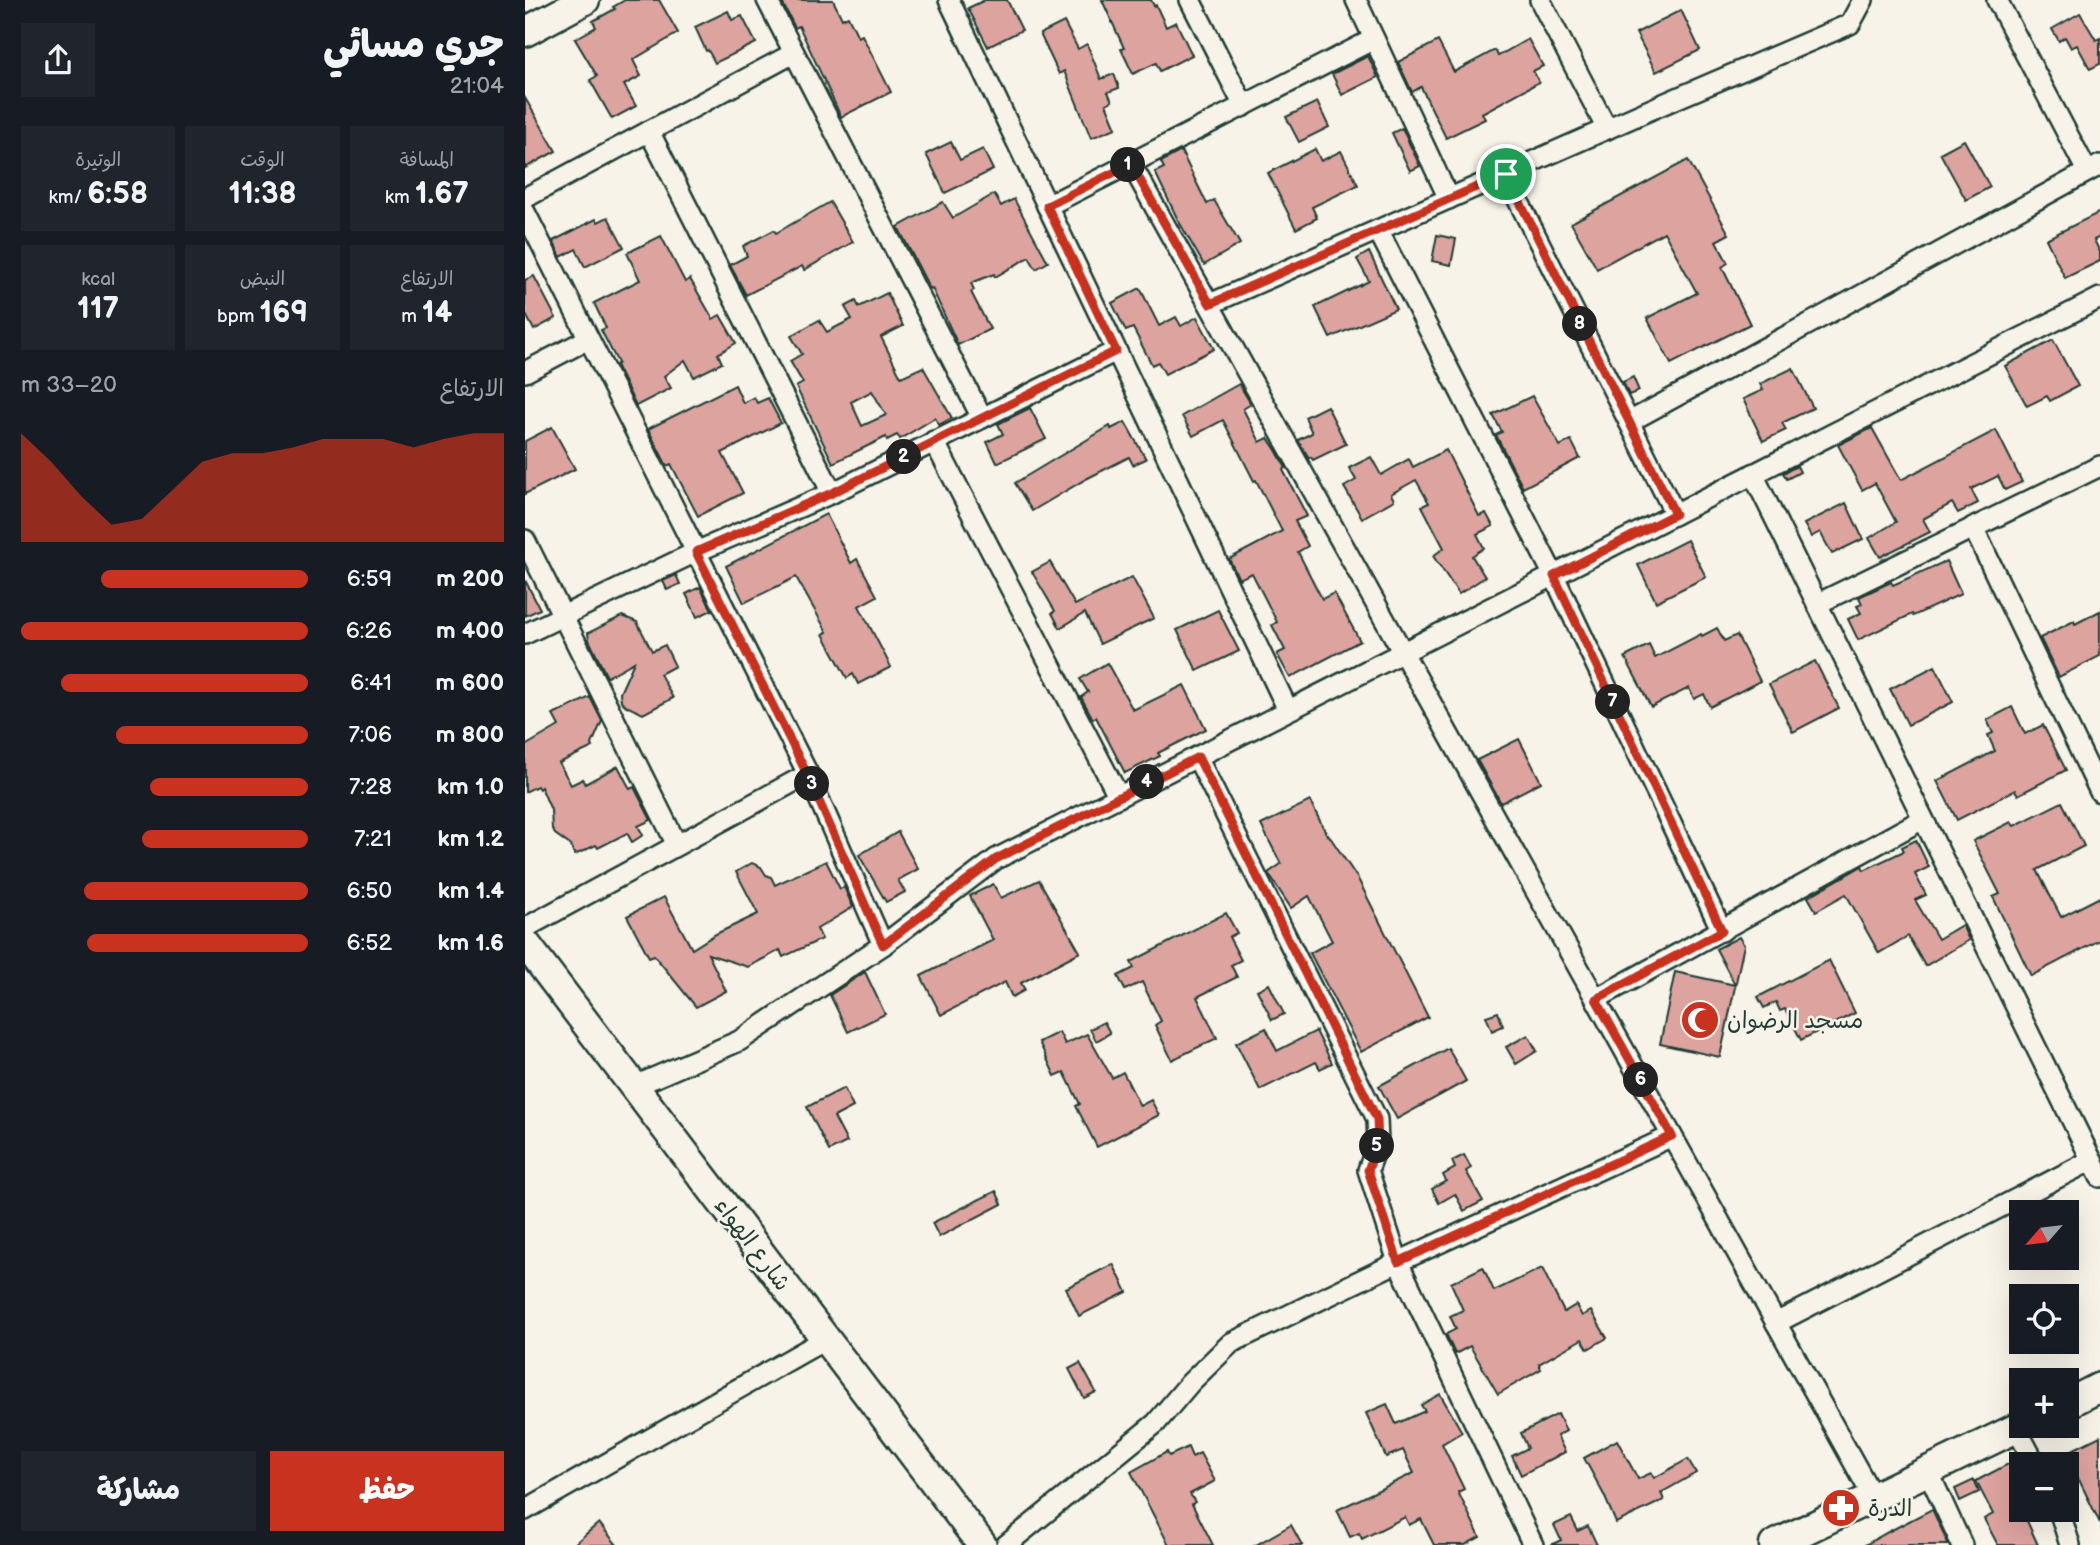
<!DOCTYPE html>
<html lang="ar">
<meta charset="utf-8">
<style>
:root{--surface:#171b24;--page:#20242c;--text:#f1f3f6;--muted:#9ea1a6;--accent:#c8321e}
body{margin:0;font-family:"Balsamiq Sans","Playpen Sans Arabic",sans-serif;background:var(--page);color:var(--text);direction:rtl;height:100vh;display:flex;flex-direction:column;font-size:26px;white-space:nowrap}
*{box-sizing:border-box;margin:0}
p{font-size:23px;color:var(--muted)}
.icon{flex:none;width:38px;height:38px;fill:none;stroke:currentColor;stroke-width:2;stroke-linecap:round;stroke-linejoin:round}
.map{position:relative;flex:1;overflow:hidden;direction:ltr}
.drawer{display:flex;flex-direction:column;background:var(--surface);width:525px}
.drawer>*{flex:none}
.needle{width:46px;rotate:242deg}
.controls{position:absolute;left:1484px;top:1200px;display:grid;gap:14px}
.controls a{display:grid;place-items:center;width:70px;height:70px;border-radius:0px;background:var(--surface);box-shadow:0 7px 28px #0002;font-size:35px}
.pin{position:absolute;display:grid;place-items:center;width:60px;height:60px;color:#fff;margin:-30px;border:4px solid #fff;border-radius:50%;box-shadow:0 2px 7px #0007}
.km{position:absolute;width:35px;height:35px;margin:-18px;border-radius:50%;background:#222;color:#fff;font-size:19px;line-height:35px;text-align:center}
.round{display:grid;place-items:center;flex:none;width:74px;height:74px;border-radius:0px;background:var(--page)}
.headline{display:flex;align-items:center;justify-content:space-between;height:119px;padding:0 21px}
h1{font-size:38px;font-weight:800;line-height:52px}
.stats{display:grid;grid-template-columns:repeat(3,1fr);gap:10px;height:119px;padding:7px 21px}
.stats div{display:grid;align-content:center;border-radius:0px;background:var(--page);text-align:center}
.stats b{font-size:30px;font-weight:800}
.stats small{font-size:19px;font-weight:400}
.stats p{font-size:19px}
.chart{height:196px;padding:14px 21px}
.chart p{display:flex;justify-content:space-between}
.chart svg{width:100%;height:126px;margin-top:7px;fill:var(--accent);opacity:.7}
.cta{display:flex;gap:14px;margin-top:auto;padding:14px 21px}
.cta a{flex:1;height:80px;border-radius:0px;background:var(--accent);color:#fff;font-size:28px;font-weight:800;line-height:80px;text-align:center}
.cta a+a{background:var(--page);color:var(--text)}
ul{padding:0 21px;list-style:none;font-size:23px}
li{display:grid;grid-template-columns:112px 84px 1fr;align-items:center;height:52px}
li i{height:18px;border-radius:9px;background:var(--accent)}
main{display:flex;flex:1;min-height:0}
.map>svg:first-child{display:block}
.building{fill:#dda39f;stroke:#1f3d34;stroke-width:2;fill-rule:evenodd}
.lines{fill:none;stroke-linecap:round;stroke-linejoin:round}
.street-casing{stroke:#1f3d34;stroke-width:24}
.secondary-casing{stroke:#1f3d34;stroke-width:33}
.street{stroke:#f7f3e8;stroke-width:19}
.secondary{stroke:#f7f3e8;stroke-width:28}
.route-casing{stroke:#fff;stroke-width:14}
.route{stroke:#c8321e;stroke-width:9}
.labels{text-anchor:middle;stroke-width:5;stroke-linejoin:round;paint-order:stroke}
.poi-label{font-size:23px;fill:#1f3d34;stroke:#f7f3e8;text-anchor:start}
.street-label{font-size:23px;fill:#1f3d34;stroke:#f7f3e8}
</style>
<main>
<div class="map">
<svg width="1575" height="1545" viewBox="0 0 1575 1545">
<rect width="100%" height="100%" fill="#f7f3e8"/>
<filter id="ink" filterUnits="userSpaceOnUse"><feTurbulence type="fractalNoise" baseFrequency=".0143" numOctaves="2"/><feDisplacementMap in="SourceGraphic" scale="14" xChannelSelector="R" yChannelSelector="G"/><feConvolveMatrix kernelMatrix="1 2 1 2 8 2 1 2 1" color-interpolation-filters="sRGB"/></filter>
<g filter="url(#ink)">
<g class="building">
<path d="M100 0H134L153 33 108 60 116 76 99 85 111 106 87 119 65 80 72 76 50 39 71 27 68 21 90 9 88 7Z"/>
<path d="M256 0H308L317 19 323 16 333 37 337 35 366 92 316 117 274 26 270 28Z"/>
<path d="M460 0H482L497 30 463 47 443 8Z"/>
<path d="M577 0H626L629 6 631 5 641 27 651 22 667 55 635 71 631 63 608 74 596 49 599 48Z"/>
<path d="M1156 10 1175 50 1131 72 1111 33Z"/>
<path d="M203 11 207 20 217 16 231 43 190 63 183 50 181 51 170 27Z"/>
<path d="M1555 13 1571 40 1575 38V64L1565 69 1552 45 1546 48 1540 37 1534 41 1527 29Z"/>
<path d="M539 22 553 49 562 44 576 79 589 74 594 88 583 92 587 101 581 104 591 128 566 138 539 71 534 74 515 34Z"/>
<path d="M1003 39 1018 66 1008 71 1014 82 957 113 960 119 921 138 896 87 887 92 873 62 913 41 929 72 970 50 973 56Z"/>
<path d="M843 56 853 77 817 95 807 74Z"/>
<path d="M0 98 31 151 0 168Z"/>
<path d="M792 102 804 127 774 142 761 117Z"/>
<path d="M877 128 895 166 885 171 867 133Z"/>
<path d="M1439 140 1465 187 1441 200 1415 153Z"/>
<path d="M426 142 435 160 458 149 468 170 420 193 401 154Z"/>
<path d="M790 149 796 161 816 151 833 185 787 207 792 218 771 229 743 173Z"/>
<path d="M656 151 682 204 689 200 715 244 679 265 653 220 630 172 639 168 636 162Z"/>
<path d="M1163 160 1204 234 1191 241 1203 263 1197 267 1225 324 1146 364 1122 318 1172 293 1139 232 1072 269 1046 223Z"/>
<path d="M469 194 476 206 489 199 523 262 511 269 504 257 470 277 469 274 446 283 449 290 446 292 465 329 433 345 407 288 405 289 373 227 418 202 428 218Z"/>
<path d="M305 202 328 242 279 270 277 266 221 295 205 265 222 256 218 246 249 230 251 233Z"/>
<path d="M1575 212V237L1569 240 1575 252V261L1540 278 1521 239Z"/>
<path d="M83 217 99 247 60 267 51 249 36 257 28 241 71 219 73 222Z"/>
<path d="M912 235 931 239 926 265 907 261Z"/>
<path d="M136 236 160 282 165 279 188 319 195 315 211 343 193 354 197 363 169 377 160 360 139 376 146 388 111 406 91 365 93 363 76 330 81 328 69 303 115 280 102 253Z"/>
<path d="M844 252 871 309 805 338 790 307 844 281 832 259Z"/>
<path d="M9 276 31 318 9 330 0 313V280Z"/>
<path d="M615 288 634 326 651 317 656 326 672 317 689 349 640 374 633 362 627 365 608 328 601 331 587 303Z"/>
<path d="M362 293 378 326 356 337 376 377 398 367 427 418 414 425 410 418 375 439 372 435 362 440 361 437 308 463 271 387 278 383 265 361 277 354 266 336 294 320 302 332 327 319 320 307 331 301 334 307ZM347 391 361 415 337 426 326 402Z"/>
<path d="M1528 340 1553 386 1525 401 1522 396 1502 406 1480 366Z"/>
<path d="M1268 368 1288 408 1257 423 1261 430 1238 441 1218 399 1238 390 1235 384Z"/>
<path d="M1108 377 1114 391 1104 395 1098 382Z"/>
<path d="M714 384 726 404 718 409 735 442 743 438 751 450 761 468 758 470 782 516 770 521 783 546 773 552 797 599 809 593 835 641 765 678 752 654 760 650 747 625 752 622 727 573 714 579 704 559 757 531 731 480 729 481 698 420 668 436 657 416Z"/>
<path d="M210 385 218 403 229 397 232 403 243 398 256 423 197 453 218 493 173 516 146 464 142 466 123 429Z"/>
<path d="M1007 396 1035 446 1046 440 1055 458 998 488 971 435 977 432 968 415Z"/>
<path d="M802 406 821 444 788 460 786 457 784 458 773 440 787 433 780 417Z"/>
<path d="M505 408 521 439 472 463 462 442 478 434 473 424Z"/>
<path d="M600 422 621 459 608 465 604 457 561 479 507 511 490 483 585 426 586 429Z"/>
<path d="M27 427 50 469 0 494V441Z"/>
<path d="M1347 428 1376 480 1471 430 1497 482 1480 490 1473 476 1446 489 1453 503 1433 513 1427 503 1398 519 1405 532 1355 557 1344 538 1371 522 1350 483 1337 490 1313 445Z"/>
<path d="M921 450 954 516 961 513 968 526 952 534 959 548 947 556 960 577 934 594 908 556 919 548 897 506 904 503 891 480 866 494 869 500 837 518 819 487 831 480 824 468 846 457 856 475 884 459 888 467Z"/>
<path d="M1272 466 1275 472 1262 479 1258 473Z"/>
<path d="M1321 503 1338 539 1307 554 1295 532 1286 537 1279 524Z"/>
<path d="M301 514 326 563 332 559 352 596 334 606 366 667 333 684 328 674 322 678 298 634 302 632 271 577 219 603 201 566Z"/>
<path d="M1162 540 1181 577 1131 602 1113 565Z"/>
<path d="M1421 561 1436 594 1388 616 1387 614 1333 640 1323 619 1336 613 1332 606 1337 604 1334 597 1366 582 1368 585Z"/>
<path d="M525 562 550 605 607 577 629 618 575 644 560 613 535 628 527 613 530 611 507 572Z"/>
<path d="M151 575 155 584 142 590 138 581Z"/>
<path d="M0 580 15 609 0 616Z"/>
<path d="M175 587 187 610 172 617 161 594Z"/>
<path d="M693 610 714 651 672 671 652 630Z"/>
<path d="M1575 611V656L1534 677 1515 638 1549 621 1550 624Z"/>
<path d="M97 616 112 622 127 651 140 645 150 666 135 674 148 698 118 714 101 706 96 701 95 693 109 662 82 677 64 640 63 633Z"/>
<path d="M1192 628 1199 641 1212 635 1235 681 1185 707 1179 694 1169 699 1164 688 1126 707 1100 657 1124 645 1130 658 1176 634 1177 636Z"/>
<path d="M1290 661 1314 708 1268 732 1244 684Z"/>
<path d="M582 663 608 710 659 685 681 729 633 753 635 756 600 773 571 717 568 719 556 697 563 692 555 679Z"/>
<path d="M1410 666 1428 702 1383 725 1365 689Z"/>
<path d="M65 697 77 721 67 744 68 747 34 763 46 785 58 779 60 784 93 766 105 789 109 787 126 820 113 826 118 835 107 842 102 833 73 848 71 845 50 855 45 845 30 834 27 829 26 810 16 787 14 789 12 786 0 792V746L34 726 28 715Z"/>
<path d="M1487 707 1500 734 1518 725 1541 770 1493 795 1490 790 1432 820 1412 781 1470 751 1463 735 1468 733 1462 720Z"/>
<path d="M994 739 1016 782 976 803 952 760Z"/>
<path d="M785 801 802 835 803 834 833 879 903 1017 836 1052 785 953 807 941 784 896 766 908 743 873 756 864 736 825Z"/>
<path d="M1537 802 1559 846 1512 870 1536 917 1575 897V940L1506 976 1468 897 1475 894 1448 841 1486 822 1489 826Z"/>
<path d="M373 832 393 869 373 880 380 892 361 902 334 855Z"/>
<path d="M1391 840 1404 867 1390 874 1401 895 1390 900 1413 939 1437 925 1444 940 1400 966 1383 936 1354 953 1321 894 1291 911 1283 897 1337 866 1339 870 1379 851 1377 847Z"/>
<path d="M301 861 315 889 319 887 328 907 292 929 297 939 258 957 255 950 223 967 183 954 201 991 171 1007 129 955 124 957 102 916 139 897 167 949 191 934 233 914 211 872 227 863 236 867 241 875 246 877 250 885Z"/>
<path d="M514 880 555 952 496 983 500 990 487 997 480 982 416 1015 396 976 468 940 445 896 468 884 476 898Z"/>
<path d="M701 913 712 933 704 937 716 960 706 965 712 977 672 997 692 1038 647 1060 630 1025 636 1021 617 982 600 990 593 976 609 968 606 962Z"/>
<path d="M1214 937 1219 945 1195 1057 1135 1044 1150 972 1210 985 1191 949Z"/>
<path d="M1304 960 1330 1013 1276 1040 1260 1009 1255 1011 1251 1002 1239 1008 1233 997Z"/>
<path d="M340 972 360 1014 323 1032 305 995Z"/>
<path d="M744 984 759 1014 747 1020 732 990Z"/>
<path d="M973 1012 978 1026 967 1031 961 1016Z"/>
<path d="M579 1022 585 1033 571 1041 565 1029Z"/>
<path d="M741 1028 752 1051 791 1031 807 1063 795 1069 791 1062 735 1090 711 1043Z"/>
<path d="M534 1032 540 1044 562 1034 587 1078 598 1072 615 1106 626 1100 634 1115 572 1147 551 1106 555 1104 539 1072 530 1076 514 1042Z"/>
<path d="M1003 1035 1012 1051 991 1064 981 1047Z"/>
<path d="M923 1048 941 1081 872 1119 854 1086Z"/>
<path d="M319 1088 328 1107 309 1117 322 1142 304 1151 282 1107Z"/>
<path d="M939 1155 946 1168 941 1171 958 1201 939 1211 930 1194 914 1203 907 1189 921 1181 918 1175 930 1168 927 1161Z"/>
<path d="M471 1191 477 1204 414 1237 407 1223Z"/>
<path d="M588 1264 602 1292 554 1316 541 1288Z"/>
<path d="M958 1267 969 1291 1017 1268 1039 1312 1051 1305 1057 1316 1066 1311 1082 1338 1063 1349 1057 1339 1014 1364 1016 1369 973 1394 945 1346 930 1354 921 1334 931 1329 925 1316 938 1310 926 1283Z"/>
<path d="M555 1363 571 1392 559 1398 544 1369Z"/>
<path d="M915 1394 937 1432 917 1444 939 1489 933 1492 955 1537 940 1545H909L896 1519 884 1525 880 1517 837 1539 834 1533 825 1537 812 1510 889 1473 878 1450 861 1457 841 1413 862 1404 871 1424 900 1411 896 1405Z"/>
<path d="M1033 1414 1041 1431 1032 1436 1040 1452 996 1475 987 1456 1003 1448 996 1433Z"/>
<path d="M1575 1436V1523L1541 1453Z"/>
<path d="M1092 1440 1113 1479 1126 1473 1129 1478 1163 1459 1171 1473 1136 1493 1139 1500 1091 1523 1079 1495 1059 1458Z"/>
<path d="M663 1447 667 1457 675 1453 690 1481 665 1494 670 1502 667 1504 688 1545H644L606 1472 642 1452 644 1456Z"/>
<path d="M1485 1463 1496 1484 1487 1488 1513 1545H1473L1459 1519 1468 1514 1451 1481Z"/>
<path d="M1449 1480 1454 1492 1435 1501 1430 1489Z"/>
<path d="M1407 1509 1424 1545H1340L1363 1532Z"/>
<path d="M1046 1517 1053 1531 1063 1526 1072 1545H1026L1036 1540 1029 1525Z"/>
<path d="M74 1523 92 1545H48Z"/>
<path d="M766 1525 777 1545H731Z"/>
</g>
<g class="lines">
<defs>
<g id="street">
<path d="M242 0 457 418"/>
<path d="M424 0 763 710"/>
<path d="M665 0 719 106"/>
<path d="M831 0 924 199"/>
<path d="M1015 0 1082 129"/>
<path d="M1472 0 1562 171"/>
<path d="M124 131 307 493"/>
<path d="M606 164 1348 1497"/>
<path d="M980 174 1150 514"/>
<path d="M0 198 269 53"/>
<path d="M522 206 849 39"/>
<path d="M0 212 283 774 358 945"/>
<path d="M853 230 1029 576 1197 931"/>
<path d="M685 304 1136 105 1325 24 1338 0"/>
<path d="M0 372 63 339"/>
<path d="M1104 422 1575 165"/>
<path d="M409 441 594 797"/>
<path d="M1228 474 1575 1177"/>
<path d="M1448 527 1575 792"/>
<path d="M0 540 152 845"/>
<path d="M1292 604 1575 466"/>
<path d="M0 634 171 552 307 493 591 351"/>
<path d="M672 757 852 1119 853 1143 843 1170 873 1262 1008 1545"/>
<path d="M0 928 283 774"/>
<path d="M1071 999 1398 819"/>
<path d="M110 1086 214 1041 358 945 471 859 1575 298"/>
<path d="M1251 1323 1567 1160"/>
<path d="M1491 1428 1511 1465"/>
<path d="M1403 1471 1437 1545"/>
<path d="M0 1510 299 1340"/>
<path d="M1534 1510 1545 1545"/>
<path d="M481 1545 631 1423 665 1383 706 1343 873 1262 1147 1136"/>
</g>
<g id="secondary">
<path d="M0 32 60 0"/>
<path d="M0 943 457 1545"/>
<path d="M1542 1404 1575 1387"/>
<path d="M1249 1545 1496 1426"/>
</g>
</defs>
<use href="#street" class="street-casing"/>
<use href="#secondary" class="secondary-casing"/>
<use href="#street" class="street"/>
<use href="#secondary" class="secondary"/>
</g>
</g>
<g class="lines" filter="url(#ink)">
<defs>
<path id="route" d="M606 164 685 304 981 174 1150 514 1029 576 1197 931 1071 999 1147 1136 873 1262 843 1170 853 1143 852 1119 673 757 471 859 358 945 282 774 171 552 307 493 591 351 522 206Z"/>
</defs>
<use href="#route" class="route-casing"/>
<use href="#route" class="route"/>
</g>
<defs>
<symbol id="mosque-disc" viewBox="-11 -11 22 22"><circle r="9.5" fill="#c8321e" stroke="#f7f3e8"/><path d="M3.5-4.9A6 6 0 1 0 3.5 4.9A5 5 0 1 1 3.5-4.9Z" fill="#fff"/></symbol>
<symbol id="pharmacy-disc" viewBox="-11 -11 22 22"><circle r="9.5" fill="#c8321e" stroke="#f7f3e8"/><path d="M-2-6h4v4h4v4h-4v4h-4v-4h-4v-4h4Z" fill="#fff"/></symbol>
</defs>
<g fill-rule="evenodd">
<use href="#mosque-disc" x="1153" y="998" width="44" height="44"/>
<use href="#pharmacy-disc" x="1294" y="1486" width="44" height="44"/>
</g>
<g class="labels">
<g class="poi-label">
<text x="1202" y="1028">مسجد الرضوان</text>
<text x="1343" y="1516">الدرة</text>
</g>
<g class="street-label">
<text transform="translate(228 1244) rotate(53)" y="8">شارع الهواء</text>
</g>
</g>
</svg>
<div class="controls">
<a><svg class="needle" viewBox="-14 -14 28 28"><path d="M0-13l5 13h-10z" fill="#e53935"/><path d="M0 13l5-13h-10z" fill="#9ea1a6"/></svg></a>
<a><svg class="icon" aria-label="locate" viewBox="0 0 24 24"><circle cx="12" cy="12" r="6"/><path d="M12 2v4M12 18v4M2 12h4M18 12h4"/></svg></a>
<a>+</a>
<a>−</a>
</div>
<div class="pin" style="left:981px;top:174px;background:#1e9e55"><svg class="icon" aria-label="arrive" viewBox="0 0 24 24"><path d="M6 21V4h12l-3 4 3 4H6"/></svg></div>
<b class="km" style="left:603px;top:165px">1</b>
<b class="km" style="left:379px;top:457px">2</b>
<b class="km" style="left:287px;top:784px">3</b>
<b class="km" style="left:622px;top:782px">4</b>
<b class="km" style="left:852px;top:1146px">5</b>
<b class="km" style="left:1116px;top:1080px">6</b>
<b class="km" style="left:1088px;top:702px">7</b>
<b class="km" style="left:1055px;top:324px">8</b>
</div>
<section class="drawer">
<div class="headline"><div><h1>جري مسائي</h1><p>21:04</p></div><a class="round"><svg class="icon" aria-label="share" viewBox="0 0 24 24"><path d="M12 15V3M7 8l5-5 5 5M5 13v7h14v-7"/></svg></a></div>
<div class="stats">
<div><p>المسافة</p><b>1.67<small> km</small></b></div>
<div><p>الوقت</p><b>11:38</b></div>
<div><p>الوتيرة</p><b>6:58<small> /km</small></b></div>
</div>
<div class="stats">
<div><p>الارتفاع</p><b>14<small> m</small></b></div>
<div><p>النبض</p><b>169<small> bpm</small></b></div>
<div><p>kcal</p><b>117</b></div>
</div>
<div class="chart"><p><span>الارتفاع</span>20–33 m</p>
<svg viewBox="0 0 160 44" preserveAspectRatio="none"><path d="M0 44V6L10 16L20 28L30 38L40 36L50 26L60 16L70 13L80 13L90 11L100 8L110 8L120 8L130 11L140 8L150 6L160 6V44z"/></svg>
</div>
<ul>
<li><b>200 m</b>6:59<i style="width:72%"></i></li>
<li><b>400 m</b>6:26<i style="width:100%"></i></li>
<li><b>600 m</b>6:41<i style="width:86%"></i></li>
<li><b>800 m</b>7:06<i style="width:67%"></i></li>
<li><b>1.0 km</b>7:28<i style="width:55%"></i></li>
<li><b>1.2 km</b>7:21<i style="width:58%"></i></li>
<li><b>1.4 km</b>6:50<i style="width:78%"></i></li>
<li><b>1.6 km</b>6:52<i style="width:77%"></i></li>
</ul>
<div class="cta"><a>حفظ</a><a>مشاركة</a></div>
</section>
</main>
